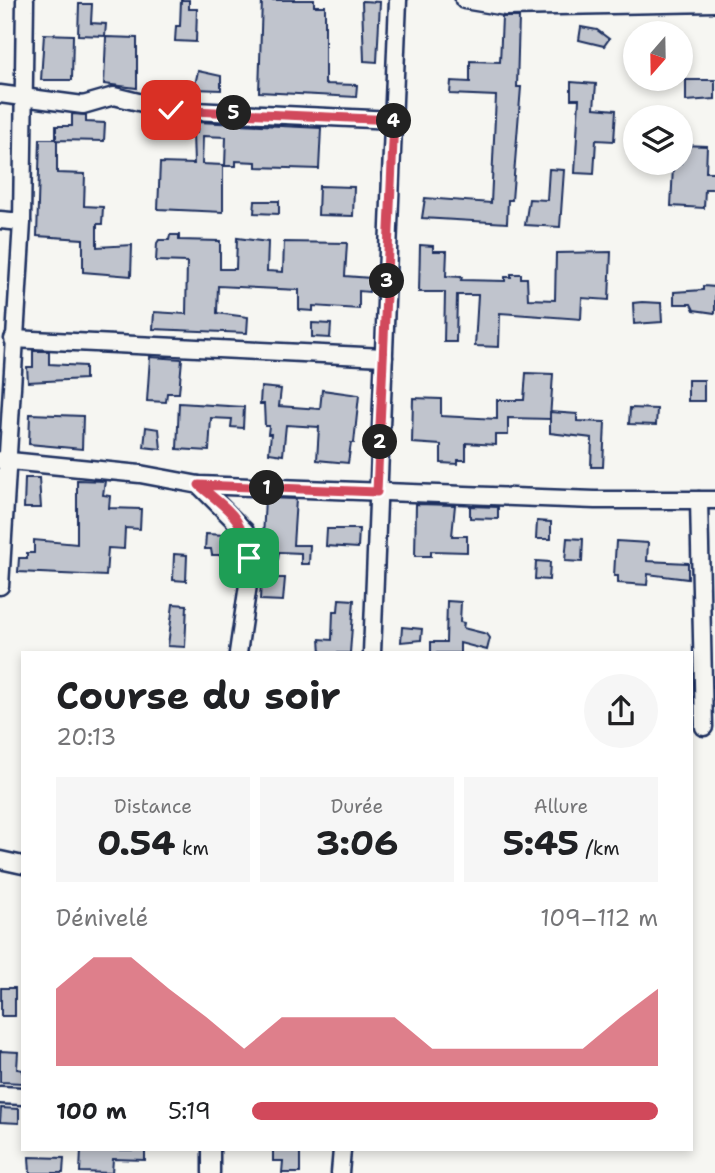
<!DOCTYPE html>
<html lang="fr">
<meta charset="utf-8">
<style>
:root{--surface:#fff;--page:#f6f6f6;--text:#202124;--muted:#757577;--accent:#d1495b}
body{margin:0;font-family:"Shantell Sans",sans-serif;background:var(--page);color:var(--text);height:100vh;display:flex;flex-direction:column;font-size:26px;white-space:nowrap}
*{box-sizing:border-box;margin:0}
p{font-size:23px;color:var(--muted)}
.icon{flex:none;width:38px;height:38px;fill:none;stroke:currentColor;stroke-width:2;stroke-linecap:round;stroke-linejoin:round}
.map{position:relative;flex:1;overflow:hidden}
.sheet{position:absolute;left:21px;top:651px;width:672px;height:500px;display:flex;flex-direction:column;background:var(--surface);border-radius:0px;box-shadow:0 4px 10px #0003}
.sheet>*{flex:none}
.needle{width:46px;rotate:200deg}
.controls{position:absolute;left:623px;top:21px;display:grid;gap:14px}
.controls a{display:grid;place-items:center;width:70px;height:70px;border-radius:50%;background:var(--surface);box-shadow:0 4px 10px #0003;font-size:35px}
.pin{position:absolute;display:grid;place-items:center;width:60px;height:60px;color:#fff;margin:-30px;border-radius:14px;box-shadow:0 4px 10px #0006}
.km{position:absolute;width:35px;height:35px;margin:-18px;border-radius:50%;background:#222;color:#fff;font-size:19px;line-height:35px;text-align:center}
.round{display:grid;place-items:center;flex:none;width:74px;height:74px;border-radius:37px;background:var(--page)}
.headline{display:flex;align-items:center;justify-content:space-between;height:119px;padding:0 35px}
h1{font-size:38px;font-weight:700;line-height:52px}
.metrics{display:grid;grid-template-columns:repeat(3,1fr);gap:10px;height:119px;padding:7px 35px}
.metrics div{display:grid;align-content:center;border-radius:0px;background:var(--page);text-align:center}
.metrics b{font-size:35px;font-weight:700}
.metrics small{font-size:19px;font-weight:400}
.metrics p{font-size:19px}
.chart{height:196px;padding:14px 35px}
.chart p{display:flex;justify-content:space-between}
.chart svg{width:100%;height:126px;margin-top:7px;fill:var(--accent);opacity:.7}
ul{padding:0 35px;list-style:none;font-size:23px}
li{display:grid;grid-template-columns:112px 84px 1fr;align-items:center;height:52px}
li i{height:18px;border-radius:9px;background:var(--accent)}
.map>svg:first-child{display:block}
.building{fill:#c0c4cd;stroke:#1b2f5e;stroke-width:2}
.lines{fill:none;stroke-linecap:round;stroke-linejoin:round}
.minor-casing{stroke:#1b2f5e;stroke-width:21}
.minor{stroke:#f6f6f2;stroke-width:16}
.route-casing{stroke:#fff;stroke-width:14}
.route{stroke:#d1495b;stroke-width:9}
</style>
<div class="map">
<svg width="715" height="1173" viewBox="0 0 715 1173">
<rect width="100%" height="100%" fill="#f6f6f2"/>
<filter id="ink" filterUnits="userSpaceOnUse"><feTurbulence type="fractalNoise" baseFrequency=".0143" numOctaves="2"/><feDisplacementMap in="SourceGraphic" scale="14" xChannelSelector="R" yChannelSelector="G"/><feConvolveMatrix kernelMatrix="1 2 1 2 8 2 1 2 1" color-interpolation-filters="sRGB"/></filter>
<g filter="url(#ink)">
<g class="building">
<path d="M181 0H189V9H197L196 42 175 41 176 26H180Z"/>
<path d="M262 0H314V6H325V84L357 85 356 97 259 92Z"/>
<path d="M362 1 380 2 377 62 364 61Z"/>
<path d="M79 4H92L91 23 106 24 105 36 78 35Z"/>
<path d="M502 17H519L517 87H521L512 200H508L507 223 422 218 425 198 491 203 496 96 450 94 451 81 470 82V61L500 62Z"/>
<path d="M581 27 597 30 609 39 604 46 579 40Z"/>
<path d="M44 34 73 35 72 80H41Z"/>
<path d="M106 37 137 38V88L104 84Z"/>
<path d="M198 71 221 76V90L194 89Z"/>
<path d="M686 80H715V99L686 101Z"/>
<path d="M571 82 596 84 594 108 616 110 614 141 596 140 594 174 575 173 579 99H571Z"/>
<path d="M72 114 86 115V122L105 123 104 141 57 140V173L85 174 84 206 103 207 102 224H97V247L132 245 131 276 83 272V239L37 236 40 139H56V126H72Z"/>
<path d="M198 122 321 128 319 169 256 167V162L236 161V166H225L226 137 203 136 202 164 223 165V212L158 209 160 163 194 164 193 133H197Z"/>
<path d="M681 145 707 146 706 172H715V189H705L704 208 671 206 673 167 674 163H681Z"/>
<path d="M549 169 564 170 560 227 525 225 529 199 547 200Z"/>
<path d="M319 186 354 187 353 216 318 215Z"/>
<path d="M255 201H279V214L254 213Z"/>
<path d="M170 235H179V240L220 241V269H236L237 238 268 242 267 271 283 272 284 242 347 243 345 276 371 278 369 292 359 291V309L313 306V311L299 310V290L218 286 217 313 248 317 247 333 153 329 154 312 186 314 187 262 156 261 157 243 159 240H169Z"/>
<path d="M420 245 433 246V251H447L446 276 462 277 461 280 505 281V277H511V274H521V278H527L528 299 555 300 556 253 611 252 609 300 582 298 581 319 500 313 499 347 475 346 478 295H457L456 342H444L445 292H419Z"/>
<path d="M703 286 715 287V313L694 310 691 304H674V292L703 290Z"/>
<path d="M642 302 661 303 662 322 634 324 633 303Z"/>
<path d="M312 323 331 324 330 338 312 337Z"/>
<path d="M33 351H49V364L85 366V379L28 382 27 367H33Z"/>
<path d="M150 357 182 359 179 393H167L166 402 147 401Z"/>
<path d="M526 373 553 374 550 419 508 418V435H496V445L466 443V460H458V464L441 463V445L412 443 413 398 441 399V416L497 419V400H524Z"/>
<rect x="688" y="380" width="16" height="21"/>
<path d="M261 387 281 389 279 406 320 409 322 390 359 395 354 443H351L348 463 317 460 319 427 286 425 283 455 269 453 271 434H268L269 426H265L264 404H260Z"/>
<path d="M179 403 244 407 243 428 231 427 232 419 211 418 209 451 177 449Z"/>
<path d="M630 408 657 409 656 425 629 424Z"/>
<path d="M550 412 577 414V421L605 422 603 467H591L592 438 550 433Z"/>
<path d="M30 414 83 416 82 449 29 444Z"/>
<path d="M146 427 159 429 161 449 144 447Z"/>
<path d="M25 478H39L41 508H24Z"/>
<path d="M77 480 105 481 103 495 110 496 109 508 141 509 140 529 125 528 124 549 108 548 106 576 18 572 19 558H27V553H34V540L77 544Z"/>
<path d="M265 498 296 499 293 545H310L309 564H301V553L279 552 278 559H275L274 578H285L283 601 260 600Z"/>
<path d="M416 504 455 505 452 536H467V552L431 551V556H415Z"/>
<path d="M470 506 498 507V519L470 518Z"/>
<path d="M537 521 551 522V539H536Z"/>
<path d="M327 529H359L358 548 326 546Z"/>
<path d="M206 534 226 535V555H212L211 549H205Z"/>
<path d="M567 538 583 539 582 562 565 561Z"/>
<path d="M616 541 648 543 647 561 688 563V579L648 574 647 585 618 583V576H614Z"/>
<path d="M174 554 187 555 186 581 173 580Z"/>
<path d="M536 561 550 562 549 580 535 579Z"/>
<path d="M339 599 354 600 350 653H321L320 639 332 640 333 611H338Z"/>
<path d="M447 601 461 602 460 622 464 623 463 628 487 634 490 638 487 650 460 643V653H431V642H446Z"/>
<path d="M173 604 187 605 185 647 168 646Z"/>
<path d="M402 627 422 629 421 640 401 642Z"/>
<rect x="1" y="988" width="14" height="28"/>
<path d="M0 1051 18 1052 17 1069 23 1070V1083L0 1082Z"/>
<path d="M1 1108 19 1109V1123L0 1122Z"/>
<path d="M81 1150H145V1160L113 1159 112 1173 80 1172Z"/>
<path d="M273 1150H300V1173H282L283 1161H273Z"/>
<path d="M29 1157 64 1158 63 1173H30Z"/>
</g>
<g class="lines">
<defs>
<g id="minor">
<path d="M464 0 506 7 715 3"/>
<path d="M0 94 83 105 114 96 171 110 394 120"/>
<path d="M0 220 22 222"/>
<path d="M13 339 384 357"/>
<path d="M0 460 140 474 199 485 595 500H715"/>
<path d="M199 485 245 531 249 578 238 653"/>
<path d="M699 500 704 727"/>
<path d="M0 586 22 222 25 0"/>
<path d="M372 653 398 0"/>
<path d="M0 860 23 865"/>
<path d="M0 1095 23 1096"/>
<path d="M211 1173V1150"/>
<path d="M340 1173 342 1150"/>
</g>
</defs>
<use href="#minor" class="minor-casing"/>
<use href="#minor" class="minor"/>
</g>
</g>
<g class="lines" filter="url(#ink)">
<defs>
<path id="route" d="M171 110 394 120 377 492 199 485C231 513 242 515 249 558"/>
</defs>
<use href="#route" class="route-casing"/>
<use href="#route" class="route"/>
</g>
</svg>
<div class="controls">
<a><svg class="needle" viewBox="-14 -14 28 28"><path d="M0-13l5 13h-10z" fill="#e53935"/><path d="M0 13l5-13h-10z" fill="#757577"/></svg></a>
<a><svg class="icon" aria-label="layers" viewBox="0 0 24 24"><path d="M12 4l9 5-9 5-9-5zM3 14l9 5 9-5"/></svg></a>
</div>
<div class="pin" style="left:249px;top:558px;background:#1e9e55"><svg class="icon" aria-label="arrive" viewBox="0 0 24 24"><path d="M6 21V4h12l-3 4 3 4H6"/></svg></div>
<div class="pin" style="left:171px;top:110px;background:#d93025"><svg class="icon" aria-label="check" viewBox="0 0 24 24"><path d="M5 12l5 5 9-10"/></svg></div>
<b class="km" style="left:267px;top:488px">1</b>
<b class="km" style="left:380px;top:442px">2</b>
<b class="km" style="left:387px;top:281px">3</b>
<b class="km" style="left:394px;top:121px">4</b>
<b class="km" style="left:234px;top:113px">5</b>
<section class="sheet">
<div class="headline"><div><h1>Course du soir</h1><p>20:13</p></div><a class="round"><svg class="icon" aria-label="share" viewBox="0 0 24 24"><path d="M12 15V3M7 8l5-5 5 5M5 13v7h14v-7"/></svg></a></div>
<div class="metrics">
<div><p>Distance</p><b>0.54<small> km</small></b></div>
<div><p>Durée</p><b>3:06</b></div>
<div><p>Allure</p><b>5:45<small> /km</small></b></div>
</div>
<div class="chart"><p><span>Dénivelé</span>109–112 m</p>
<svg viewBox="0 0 160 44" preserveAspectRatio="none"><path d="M0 44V17L10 6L20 6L30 17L40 27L50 38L60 27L70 27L80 27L90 27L100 38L110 38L120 38L130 38L140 38L150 27L160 17V44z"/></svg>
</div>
<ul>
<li><b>100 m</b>5:19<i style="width:100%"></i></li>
</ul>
</section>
</div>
